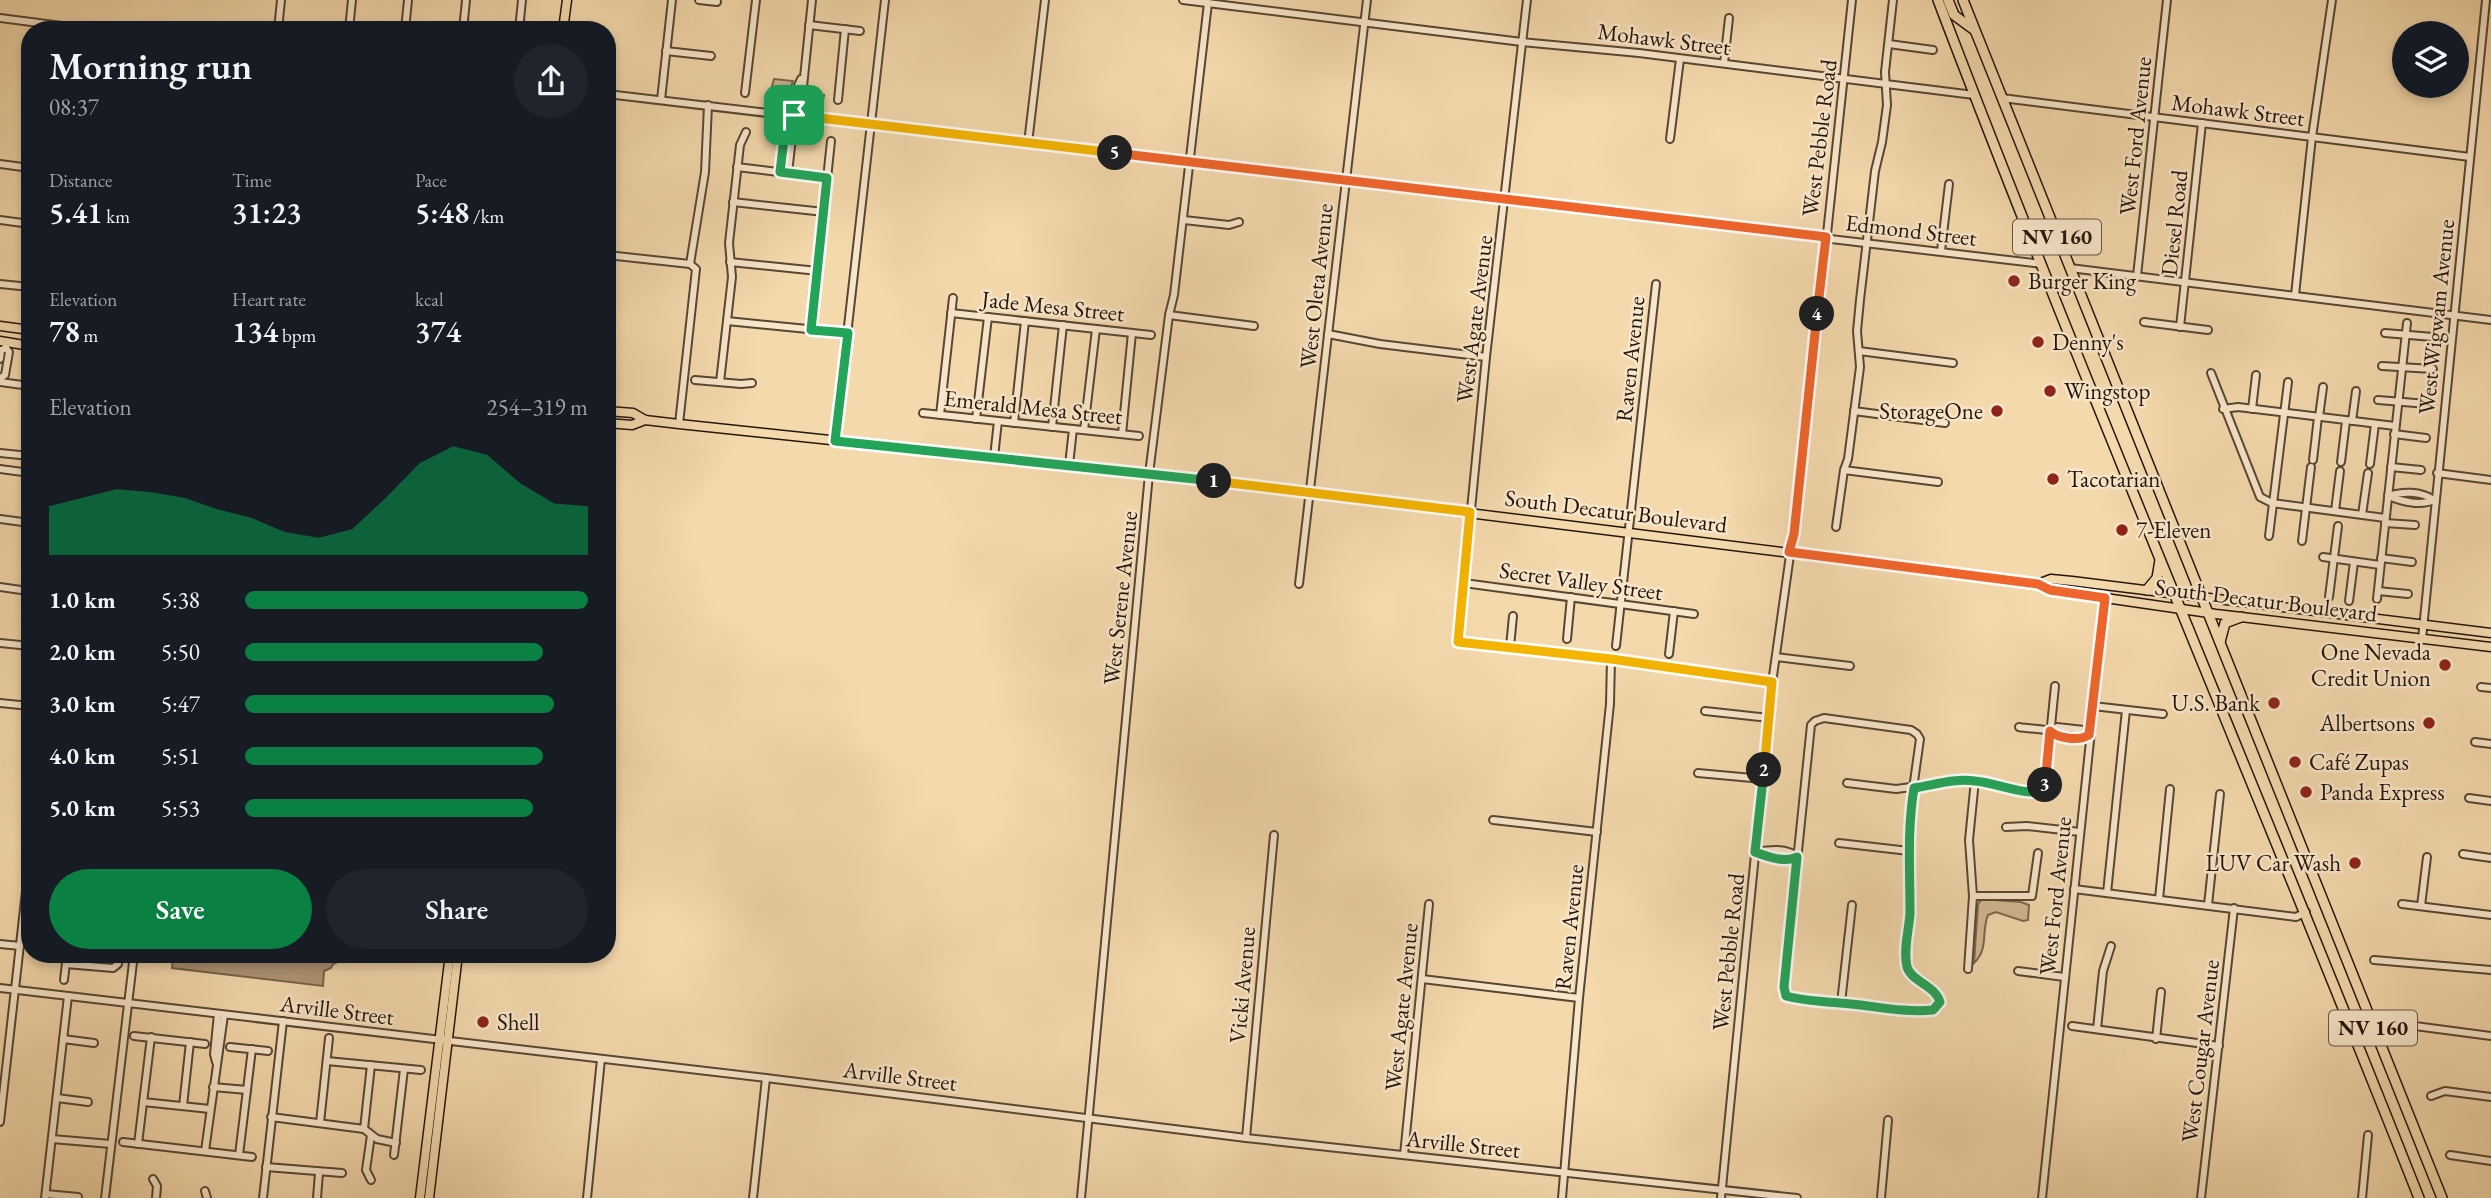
<!DOCTYPE html>
<meta charset="utf-8">
<style>
:root{--surface:#171b24;--page:#20242c;--text:#f1f3f6;--muted:#9ea1a6;--accent:#0b8043}
body{margin:0;font-family:"EB Garamond",serif;background:var(--page);color:var(--text);height:100vh;display:flex;flex-direction:column;font-size:26px;white-space:nowrap}
*{box-sizing:border-box;margin:0}
p{font-size:23px;color:var(--muted)}
.icon{flex:none;width:38px;height:38px;fill:none;stroke:currentColor;stroke-width:2;stroke-linecap:round;stroke-linejoin:round}
.map{position:relative;flex:1;overflow:hidden}
.sheet{position:absolute;left:21px;top:21px;width:595px;height:942px;display:flex;flex-direction:column;background:var(--surface);border-radius:28px;box-shadow:0 4px 10px #0003}
.sheet>*{flex:none}
.controls{position:absolute;left:2392px;top:21px;display:grid;gap:14px}
.controls a{display:grid;place-items:center;width:77px;height:77px;border-radius:50%;background:var(--surface);box-shadow:0 4px 10px #0003;font-size:35px}
.pin{position:absolute;display:grid;place-items:center;width:60px;height:60px;color:#fff;margin:-30px;border-radius:14px;box-shadow:0 4px 10px #0006}
.km{position:absolute;width:35px;height:35px;margin:-18px;border-radius:50%;background:#222;color:#fff;font-size:19px;line-height:35px;text-align:center}
.round{display:grid;place-items:center;flex:none;width:74px;height:74px;border-radius:37px;background:var(--page)}
.head{display:flex;align-items:center;justify-content:space-between;height:119px;padding:0 28px}
h1{font-size:38px;font-weight:600;line-height:52px}
.stats{display:grid;grid-template-columns:repeat(3,1fr);gap:10px;height:119px;padding:7px 28px}
.stats div{display:grid;align-content:center}
.stats b{font-size:30px;font-weight:600}
.stats small{font-size:19px;font-weight:400}
.stats p{font-size:19px}
.chart{height:196px;padding:14px 28px}
.chart p{display:flex;justify-content:space-between}
.chart svg{width:100%;height:126px;margin-top:7px;fill:var(--accent);opacity:.7}
.cta{display:flex;gap:14px;margin-top:auto;padding:14px 28px}
.cta a{flex:1;height:80px;border-radius:42px;background:var(--accent);color:#fff;font-size:28px;font-weight:600;line-height:80px;text-align:center}
.cta a+a{background:var(--page);color:var(--text)}
ul{padding:0 28px;list-style:none;font-size:23px}
li{display:grid;grid-template-columns:112px 84px 1fr;align-items:center;height:52px}
li i{height:18px;border-radius:9px;background:var(--accent)}
.map>svg:first-child{display:block}
.green{fill:#d1b891;stroke:#7a664e;stroke-width:2}
.water{fill:#ad9676;stroke:#76624b;stroke-width:2}
.lines{fill:none;stroke-linecap:round;stroke-linejoin:round}
.minor-casing{stroke:#584633;stroke-width:10}
.major-casing{stroke:#24150a;stroke-width:11}
.highway-casing{stroke:#24150a;stroke-width:12}
.minor{stroke:#f8e6ca;stroke-width:6}
.major{stroke:#f4d9ad;stroke-width:8}
.highway{stroke:#f4d9ad;stroke-width:9}
.split-1-casing{stroke:#fff;stroke-width:14}
.split-2-casing{stroke:#fff;stroke-width:14}
.split-3-casing{stroke:#fff;stroke-width:14}
.split-4-casing{stroke:#fff;stroke-width:14}
.split-5-casing{stroke:#fff;stroke-width:14}
.split-6-casing{stroke:#fff;stroke-width:14}
.split-1{stroke:#22a559;stroke-width:9}
.split-2{stroke:#f5b400;stroke-width:9}
.split-3{stroke:#22a559;stroke-width:9}
.split-4{stroke:#f0652b;stroke-width:9}
.split-5{stroke:#f0652b;stroke-width:9}
.split-6{stroke:#f5b400;stroke-width:9}
.poi-dot{fill:#8f2418;stroke:#f8e6ca;stroke-width:2.5}
.labels{text-anchor:middle;stroke-width:5;stroke-linejoin:round;paint-order:stroke}
.shield{fill:#f8e6ca;stroke:#645444;stroke-width:2}
.shield-label{font-size:21px;font-weight:bold;fill:#24150a}
.street-label{font-size:23px;fill:#24150a;stroke:#f8e6ca}
.poi-label{font-size:23px;fill:#24150a;stroke:#f8e6ca;text-anchor:start}
</style>
<div class="map">
<svg width="2491" height="1198" viewBox="0 0 2491 1198">
<rect width="100%" height="100%" fill="#f4d9ad"/>
<filter id="stains"><feTurbulence type="fractalNoise" baseFrequency=".00286" numOctaves="4"/><feColorMatrix values="0 0 0 0 .2 0 0 0 0 .09 0 0 0 0 .02 0 0 0 .5 -.17"/></filter>
<radialGradient id="worn" r=".72"><stop offset=".6" stop-color="#630" stop-opacity="0"/><stop offset="1" stop-color="#630" stop-opacity=".3"/></radialGradient>
<g class="green">
<path d="M774 79 793 81 786 99 769 97Z"/>
<path d="M815 93 824 95 822 105 800 104 805 95Z"/>
<path d="M1982 899 2021 902 2029 905 2028 920 2023 921 1996 912 1988 915C1981 932 1989 949 1974 963L1978 904Z"/>
</g>
<path class="water" d="M173 954H344L342 960 333 964 331 968 324 971 323 986 172 968Z"/>
<g class="lines">
<defs>
<g id="minor">
<path d="M699 0 717 2"/>
<path d="M1183 0 1522 42 1639 53 1974 95"/>
<path d="M1527 0 1486 357 1458 642 1611 659 1772 683"/>
<path d="M0 18 93 30"/>
<path d="M809 25 860 31"/>
<path d="M278 30 281 0"/>
<path d="M349 30 352 0"/>
<path d="M405 30 408 0"/>
<path d="M463 30 466 0"/>
<path d="M519 30 522 0"/>
<path d="M1889 44 1933 50"/>
<path d="M666 51 711 56"/>
<path d="M1724 63 1729 18"/>
<path d="M745 93 756 0"/>
<path d="M607 94 2042 264"/>
<path d="M2002 98 2470 157"/>
<path d="M661 100 672 0"/>
<path d="M838 100 845 29"/>
<path d="M1670 139 1680 59"/>
<path d="M1028 143 1045 0"/>
<path d="M0 164 30 168"/>
<path d="M737 167 827 178"/>
<path d="M780 172 787 110 801 79"/>
<path d="M788 173 795 111 803 87 812 0"/>
<path d="M733 202 824 212"/>
<path d="M0 220 30 224"/>
<path d="M1184 220 1229 225 1239 222"/>
<path d="M1941 251 1949 184"/>
<path d="M607 255 690 264 696 269 679 424"/>
<path d="M730 262 818 271"/>
<path d="M690 264 705 172 708 105"/>
<path d="M2070 268 2491 320"/>
<path d="M2137 276 2167 0"/>
<path d="M0 284 30 287"/>
<path d="M2295 295 2312 137 2332 0"/>
<path d="M951 313 1151 335"/>
<path d="M1169 315 1254 326"/>
<path d="M727 321 848 333"/>
<path d="M2144 322 2208 330"/>
<path d="M2180 327 2202 123"/>
<path d="M811 330 831 141"/>
<path d="M2385 333 2433 337"/>
<path d="M1328 334 1380 344 1486 357"/>
<path d="M1859 351 1953 363"/>
<path d="M0 359 1 350 6 348"/>
<path d="M2382 366 2433 369"/>
<path d="M2211 373 2260 497 2272 503 2385 518"/>
<path d="M695 380 741 384 752 383"/>
<path d="M0 382 30 386"/>
<path d="M1 382 2 377 5 375 9 352 6 348V342"/>
<path d="M720 382 732 277 729 243 740 145 746 132"/>
<path d="M2378 400 2428 404"/>
<path d="M2223 409 2238 407 2395 426"/>
<path d="M2252 409 2256 375"/>
<path d="M1854 411 1945 423"/>
<path d="M923 413 1139 436"/>
<path d="M940 415 953 298"/>
<path d="M2319 417 2323 387"/>
<path d="M976 419 988 317"/>
<path d="M2352 421 2356 391"/>
<path d="M1014 423 1025 321"/>
<path d="M1052 427 1063 325"/>
<path d="M1084 430 1096 329"/>
<path d="M1122 434 1132 333"/>
<path d="M2394 434 2426 438"/>
<path d="M835 441 885 0"/>
<path d="M0 453 30 456"/>
<path d="M994 457 998 421"/>
<path d="M2313 460 2318 417"/>
<path d="M2341 462 2346 421"/>
<path d="M2370 464 2375 424"/>
<path d="M1069 465 1073 429"/>
<path d="M2391 467 2421 470"/>
<path d="M0 469 30 473"/>
<path d="M1844 470 1938 482"/>
<path d="M2437 473 2491 480"/>
<path d="M2388 496C2402 491 2421 491 2434 500"/>
<path d="M2389 496C2402 502 2421 506 2434 500"/>
<path d="M2335 511 2340 471"/>
<path d="M2362 515 2368 473"/>
<path d="M0 519 30 523"/>
<path d="M2385 523 2415 525"/>
<path d="M1836 527 1844 470 1848 459 1860 367 1857 331 1860 300 1875 171 1882 142 1887 105 1885 72 1893 0"/>
<path d="M2269 536 2288 382"/>
<path d="M2302 541 2311 467"/>
<path d="M2323 557 2380 565"/>
<path d="M2381 558 2412 562"/>
<path d="M1464 583 1694 614"/>
<path d="M1299 584 1367 0"/>
<path d="M0 587 28 591"/>
<path d="M26 591 30 558"/>
<path d="M2378 591 2408 594"/>
<path d="M2329 597 2338 526"/>
<path d="M2377 599 2407 323"/>
<path d="M2349 601 2354 562"/>
<path d="M1567 639 1571 597"/>
<path d="M2422 639 2486 0"/>
<path d="M0 643 30 646"/>
<path d="M1616 646 1656 284"/>
<path d="M1510 647 1513 616"/>
<path d="M1669 654 1674 611"/>
<path d="M1776 657 1850 666"/>
<path d="M2481 687 2491 688"/>
<path d="M0 703 30 706"/>
<path d="M2093 706 2163 714"/>
<path d="M1705 711 1769 718"/>
<path d="M1824 718 1911 730 1917 734 1920 739 1910 810V912L1906 954 1910 972C1921 981 1941 989 1939 1006L1933 1011 1913 1012 1841 1003 1802 1001 1786 996 1784 987 1811 725 1815 721Z"/>
<path d="M2019 727C2028 729 2040 728 2049 731 2061 735 2076 742 2089 735"/>
<path d="M2050 731 2057 727 2084 730 2089 735"/>
<path d="M2475 742 2491 744"/>
<path d="M1698 773 1763 779"/>
<path d="M1847 783 1896 789 1964 780 1987 782 2030 793 2041 792 2045 786 2055 686"/>
<path d="M2469 798 2491 801"/>
<path d="M1493 820 1597 832"/>
<path d="M2006 827 2027 826 2080 832"/>
<path d="M1839 843 1909 851"/>
<path d="M1755 852C1768 850 1787 847 1797 857"/>
<path d="M1756 852C1768 857 1785 862 1797 857"/>
<path d="M2463 854 2491 858"/>
<path d="M2074 889 2296 917 2306 912"/>
<path d="M2107 893 2126 710"/>
<path d="M1973 896H2032L2038 853"/>
<path d="M2159 899 2170 789"/>
<path d="M2402 904 2491 915"/>
<path d="M2208 905 2220 794"/>
<path d="M2421 906 2427 857"/>
<path d="M0 944 20 946"/>
<path d="M2374 960 2491 970"/>
<path d="M66 964 113 968 118 964 119 954"/>
<path d="M1968 969 1973 896 1969 840 1975 780"/>
<path d="M2018 971 2064 977"/>
<path d="M1422 979 1579 998"/>
<path d="M64 980 67 954"/>
<path d="M0 988 766 1078 1246 1138 1797 1198"/>
<path d="M1841 1003 1852 905"/>
<path d="M2072 1026 2219 1046"/>
<path d="M2097 1029 2103 971 2111 946"/>
<path d="M2402 1029 2415 1026 2491 1036"/>
<path d="M134 1036 205 1044"/>
<path d="M63 1039 94 1043"/>
<path d="M2156 1039 2161 992"/>
<path d="M230 1047 268 1051"/>
<path d="M327 1061 421 1070"/>
<path d="M216 1062 214 1054 218 1014"/>
<path d="M213 1087 247 1090"/>
<path d="M2431 1096 2445 1091 2491 1097"/>
<path d="M57 1098 88 1102"/>
<path d="M143 1102 210 1109"/>
<path d="M183 1106 190 1042"/>
<path d="M271 1117 364 1129 377 1139 396 1143"/>
<path d="M0 1122 30 856"/>
<path d="M320 1123 329 1038"/>
<path d="M364 1129 371 1065"/>
<path d="M371 1135 366 1170 371 1180"/>
<path d="M1246 1138 1274 835"/>
<path d="M52 1139 111 1144"/>
<path d="M123 1142 252 1157"/>
<path d="M138 1144 151 1037"/>
<path d="M205 1151 224 1015"/>
<path d="M239 1155 252 1049"/>
<path d="M394 1155 404 1069"/>
<path d="M1404 1155 1429 904"/>
<path d="M2450 1155 2491 1161"/>
<path d="M266 1167 342 1173"/>
<path d="M153 1179 157 1186 156 1198"/>
<path d="M205 1191 207 1198"/>
<path d="M46 1194 78 1197"/>
<path d="M45 1198 68 996"/>
<path d="M105 1198 134 954"/>
<path d="M263 1198 283 1021"/>
<path d="M317 1198 319 1173"/>
<path d="M587 1198 601 1059"/>
<path d="M753 1198 766 1078"/>
<path d="M1081 1198 1149 474 1169 315 1174 295 1208 3"/>
<path d="M1562 1198 1579 998 1610 704 1611 659"/>
<path d="M1721 1198 1772 683 1801 477 1852 0"/>
<path d="M1881 1198 1888 1120"/>
<path d="M2042 1198 2105 598"/>
<path d="M2201 1198 2234 908"/>
<path d="M2362 1198 2368 1135"/>
</g>
<g id="major">
<path d="M563 30 567 0"/>
<path d="M0 326 30 330"/>
<path d="M0 341 30 346"/>
<path d="M607 411 633 413 645 420 679 424 1196 479 2038 584 2050 590 2216 614 2491 647"/>
<path d="M607 423 632 425 645 420"/>
<path d="M2038 584 2051 579 2072 581 2491 633"/>
<path d="M420 1198 450 954"/>
<path d="M429 1198 458 954"/>
</g>
<g id="highway">
<path d="M1938 0C2091 402 2261 798 2419 1198"/>
<path d="M1948 0 1954 15 1973 29"/>
<path d="M1963 0 2442 1198"/>
<path d="M2147 590 2157 578 2160 560"/>
<path d="M2220 642 2225 623 2241 617"/>
</g>
</defs>
<use href="#minor" class="minor-casing"/>
<use href="#major" class="major-casing"/>
<use href="#highway" class="highway-casing"/>
<use href="#minor" class="minor"/>
<use href="#major" class="major"/>
<use href="#highway" class="highway"/>
</g>
<g class="lines">
<defs>
<path id="split-1" d="M794 115 787 114 780 172 827 178 811 330 848 333 835 441 1214 481"/>
<path id="split-2" d="M1214 481 1470 512 1458 642 1611 659 1772 682 1764 770"/>
<path id="split-3" d="M1764 770 1755 852C1768 857 1785 863 1797 857L1784 987 1786 996C1804 1001 1821 1001 1840 1003 1871 1005 1901 1013 1933 1010L1940 1002C1935 985 1912 982 1907 967 1903 950 1909 930 1910 913 1910 871 1907 830 1914 788 1934 785 1954 778 1975 781 1997 783 2018 794 2041 792L2045 785"/>
<path id="split-4" d="M1817 314 1794 534 1789 552 2038 584 2050 590 2105 598 2089 735C2079 741 2059 739 2050 731L2045 785"/>
<path id="split-5" d="M1115 153 1826 237 1817 314"/>
<path id="split-6" d="M794 115 1115 153"/>
</defs>
<use href="#split-1" class="split-1-casing"/>
<use href="#split-2" class="split-2-casing"/>
<use href="#split-3" class="split-3-casing"/>
<use href="#split-4" class="split-4-casing"/>
<use href="#split-5" class="split-5-casing"/>
<use href="#split-6" class="split-6-casing"/>
<use href="#split-1" class="split-1"/>
<use href="#split-2" class="split-2"/>
<use href="#split-3" class="split-3"/>
<use href="#split-4" class="split-4"/>
<use href="#split-5" class="split-5"/>
<use href="#split-6" class="split-6"/>
</g>
<g class="poi-dot">
<circle cx="2014" cy="281" r="7"/>
<circle cx="2038" cy="342" r="7"/>
<circle cx="2050" cy="391" r="7"/>
<circle cx="1997" cy="411" r="7"/>
<circle cx="2053" cy="479" r="7"/>
<circle cx="2122" cy="530" r="7"/>
<circle cx="2445" cy="665" r="7"/>
<circle cx="2274" cy="703" r="7"/>
<circle cx="2429" cy="723" r="7"/>
<circle cx="2295" cy="762" r="7"/>
<circle cx="2306" cy="792" r="7"/>
<circle cx="2355" cy="863" r="7"/>
<circle cx="483" cy="1022" r="7"/>
</g>
<g class="labels">
<g class="shield">
<rect x="2013" y="219.5" width="88" height="35" rx="5"/>
<rect x="2329" y="1010.5" width="88" height="35" rx="5"/>
</g>
<g class="shield-label">
<text x="2057" y="244">NV 160</text>
<text x="2373" y="1035">NV 160</text>
</g>
<g class="street-label">
<text transform="translate(1664 39) rotate(7)" y="8">Mohawk Street</text>
<text transform="translate(2238 110) rotate(7)" y="8">Mohawk Street</text>
<text transform="translate(2135 136) rotate(-84)" y="8">West Ford Avenue</text>
<text transform="translate(1819 138) rotate(-83)" y="8">West Pebble Road</text>
<text transform="translate(2174 223) rotate(-84)" y="8">Diesel Road</text>
<text transform="translate(1911 230) rotate(7)" y="8">Edmond Street</text>
<text transform="translate(1316 286) rotate(-84)" y="8">West Oleta Avenue</text>
<text transform="translate(1053 306) rotate(6)" y="8">Jade Mesa Street</text>
<text transform="translate(2436 317) rotate(-84)" y="8">West Wigwam Avenue</text>
<text transform="translate(1474 319) rotate(-83)" y="8">West Agate Avenue</text>
<text transform="translate(1630 359) rotate(-84)" y="8">Raven Avenue</text>
<text transform="translate(1033 407) rotate(6)" y="8">Emerald Mesa Street</text>
<text transform="translate(1616 511) rotate(7)" y="8">South Decatur Boulevard</text>
<text transform="translate(1581 581) rotate(8)" y="8">Secret Valley Street</text>
<text transform="translate(1120 598) rotate(-84)" y="8">West Serene Avenue</text>
<text transform="translate(2266 600) rotate(7)" y="8">South Decatur Boulevard</text>
<text transform="translate(2055 896) rotate(-84)" y="8">West Ford Avenue</text>
<text transform="translate(1569 927) rotate(-84)" y="8">Raven Avenue</text>
<text transform="translate(1728 952) rotate(-84)" y="8">West Pebble Road</text>
<text transform="translate(1242 985) rotate(-85)" y="8">Vicki Avenue</text>
<text transform="translate(1401 1007) rotate(-84)" y="8">West Agate Avenue</text>
<text transform="translate(337 1010) rotate(7)" y="8">Arville Street</text>
<text transform="translate(2200 1051) rotate(-83)" y="8">West Cougar Avenue</text>
<text transform="translate(900 1076) rotate(7)" y="8">Arville Street</text>
<text transform="translate(1463 1144) rotate(6)" y="8">Arville Street</text>
</g>
<g class="poi-label">
<text x="2028" y="289">Burger King</text>
<text x="2052" y="350">Denny's</text>
<text x="2064" y="399">Wingstop</text>
<text x="1983" y="419" text-anchor="end">StorageOne</text>
<text x="2067" y="487">Tacotarian</text>
<text x="2136" y="538">7-Eleven</text>
<text x="2431" y="660" text-anchor="end">One Nevada<tspan x="2431" dy="26">Credit Union</tspan></text>
<text x="2260" y="711" text-anchor="end">U.S. Bank</text>
<text x="2415" y="731" text-anchor="end">Albertsons</text>
<text x="2309" y="770">Café Zupas</text>
<text x="2320" y="800">Panda Express</text>
<text x="2341" y="871" text-anchor="end">LUV Car Wash</text>
<text x="497" y="1030">Shell</text>
</g>
</g>
<rect width="100%" height="100%" filter="url(#stains)"/>
<rect width="100%" height="100%" fill="url(#worn)"/>
</svg>
<div class="controls">
<a><svg class="icon" aria-label="layers" viewBox="0 0 24 24"><path d="M12 4l9 5-9 5-9-5zM3 14l9 5 9-5"/></svg></a>
</div>
<div class="pin" style="left:794px;top:115px;background:#1e9e55"><svg class="icon" aria-label="arrive" viewBox="0 0 24 24"><path d="M6 21V4h12l-3 4 3 4H6"/></svg></div>
<b class="km" style="left:1214px;top:481px">1</b>
<b class="km" style="left:1764px;top:770px">2</b>
<b class="km" style="left:2045px;top:785px">3</b>
<b class="km" style="left:1817px;top:314px">4</b>
<b class="km" style="left:1115px;top:153px">5</b>
<section class="sheet">
<div class="head"><div><h1>Morning run</h1><p>08:37</p></div><a class="round"><svg class="icon" aria-label="share" viewBox="0 0 24 24"><path d="M12 15V3M7 8l5-5 5 5M5 13v7h14v-7"/></svg></a></div>
<div class="stats">
<div><p>Distance</p><b>5.41<small> km</small></b></div>
<div><p>Time</p><b>31:23</b></div>
<div><p>Pace</p><b>5:48<small> /km</small></b></div>
</div>
<div class="stats">
<div><p>Elevation</p><b>78<small> m</small></b></div>
<div><p>Heart rate</p><b>134<small> bpm</small></b></div>
<div><p>kcal</p><b>374</b></div>
</div>
<div class="chart"><p><span>Elevation</span>254–319 m</p>
<svg viewBox="0 0 160 44" preserveAspectRatio="none"><path d="M0 44V27L10 24L20 21L30 22L40 24L50 28L60 31L70 36L80 38L90 35L100 24L110 12L120 6L130 9L140 19L150 26L160 27V44z"/></svg>
</div>
<ul>
<li><b>1.0 km</b>5:38<i style="width:100%"></i></li>
<li><b>2.0 km</b>5:50<i style="width:87%"></i></li>
<li><b>3.0 km</b>5:47<i style="width:90%"></i></li>
<li><b>4.0 km</b>5:51<i style="width:87%"></i></li>
<li><b>5.0 km</b>5:53<i style="width:84%"></i></li>
</ul>
<div class="cta"><a>Save</a><a>Share</a></div>
</section>
</div>
